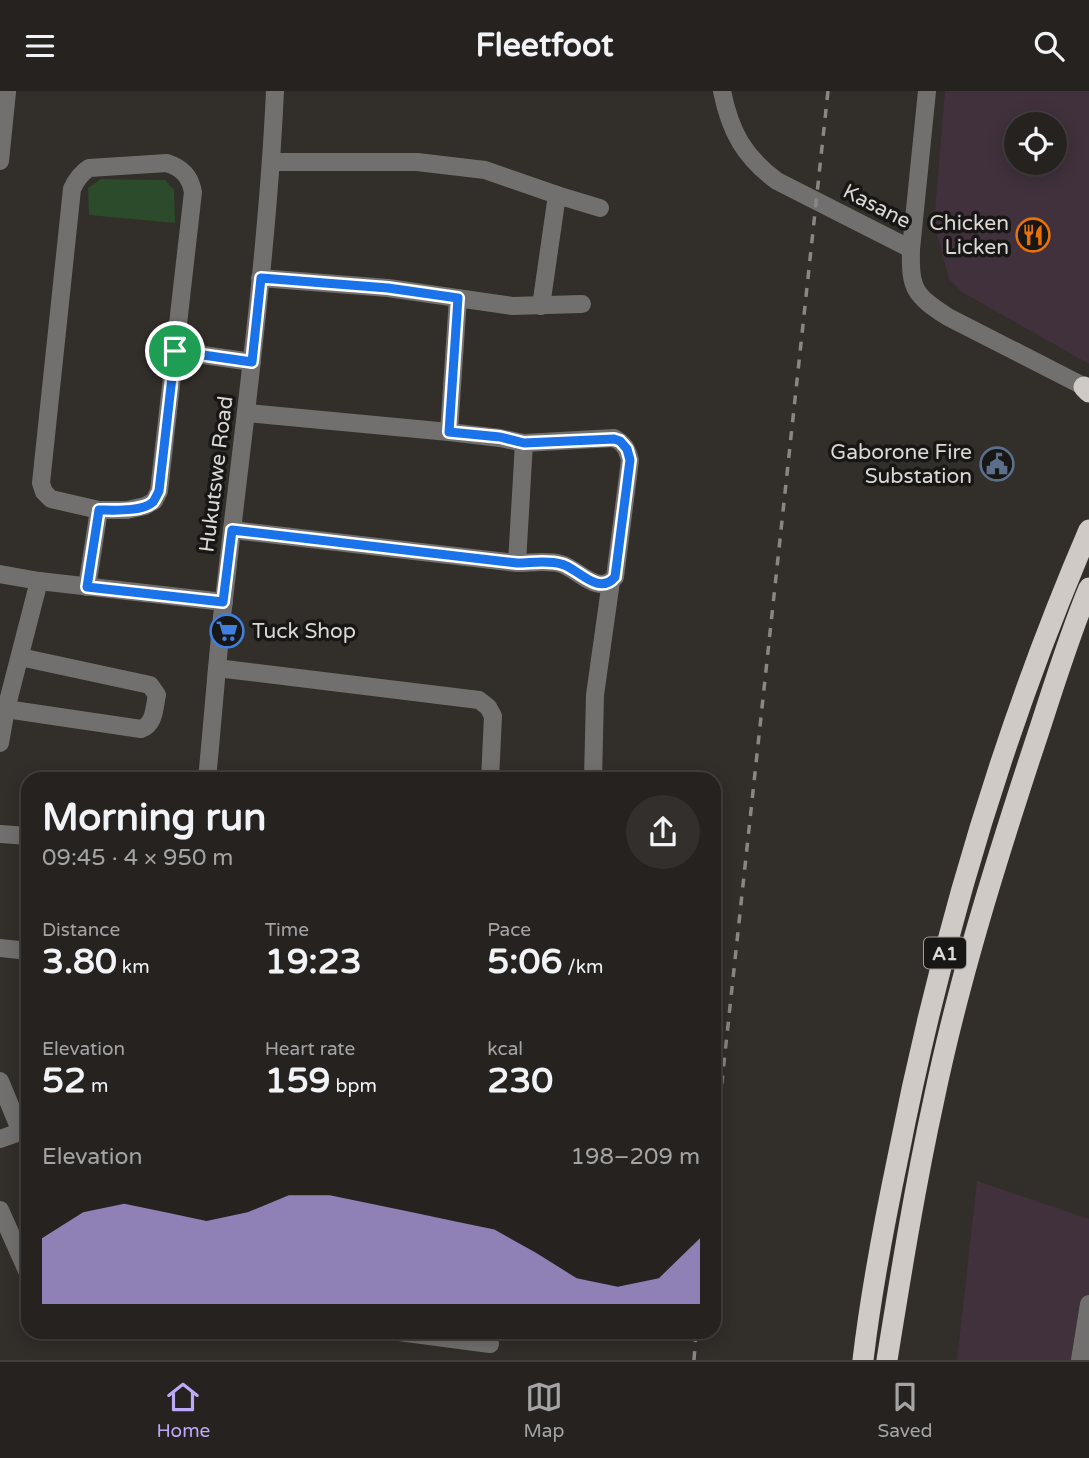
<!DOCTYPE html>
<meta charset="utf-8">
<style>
:root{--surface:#262220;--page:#322f2d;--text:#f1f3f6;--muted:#a4a4a5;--line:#423f3e;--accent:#bcaaf6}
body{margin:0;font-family:"Varela Round",sans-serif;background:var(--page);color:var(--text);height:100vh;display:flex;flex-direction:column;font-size:26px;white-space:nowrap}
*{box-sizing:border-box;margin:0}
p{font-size:23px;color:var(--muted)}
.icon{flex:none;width:38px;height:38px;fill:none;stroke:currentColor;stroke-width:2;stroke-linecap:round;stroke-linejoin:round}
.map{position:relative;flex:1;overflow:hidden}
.details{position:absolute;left:21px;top:681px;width:700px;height:567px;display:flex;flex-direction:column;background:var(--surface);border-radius:21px;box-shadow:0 4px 18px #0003,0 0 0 2px var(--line)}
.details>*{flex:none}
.fabs{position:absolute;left:1004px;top:21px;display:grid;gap:14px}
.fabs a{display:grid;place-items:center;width:63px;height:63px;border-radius:50%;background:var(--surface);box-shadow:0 4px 18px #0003,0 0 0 2px var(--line);font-size:35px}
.pin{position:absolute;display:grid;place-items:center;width:60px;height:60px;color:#fff;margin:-30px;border:4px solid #fff;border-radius:50%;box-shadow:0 2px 7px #0007}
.round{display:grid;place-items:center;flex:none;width:74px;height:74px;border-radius:37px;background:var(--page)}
.headline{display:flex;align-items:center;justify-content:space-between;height:119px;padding:0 21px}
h1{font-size:38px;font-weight:800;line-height:52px}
.figures{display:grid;grid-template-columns:repeat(3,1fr);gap:10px;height:119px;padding:7px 21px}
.figures div{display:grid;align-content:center}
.figures b{font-size:35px;font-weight:800}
.figures small{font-size:19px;font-weight:400}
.figures p{font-size:19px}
.chart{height:196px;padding:14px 21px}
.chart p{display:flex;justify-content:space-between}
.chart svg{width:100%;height:126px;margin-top:7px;fill:var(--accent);opacity:.7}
header{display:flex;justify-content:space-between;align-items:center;height:91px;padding:0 21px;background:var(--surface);font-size:32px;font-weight:800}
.tab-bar{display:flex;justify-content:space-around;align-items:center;height:98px;border-top:2px solid var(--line);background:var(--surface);font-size:19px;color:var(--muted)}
.tab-bar a{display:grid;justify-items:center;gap:4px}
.tab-bar .active{color:var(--accent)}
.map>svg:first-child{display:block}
.commercial{fill:#40313d;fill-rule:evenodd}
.grass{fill:#2b4b2b}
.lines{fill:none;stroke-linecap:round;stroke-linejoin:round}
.minor{stroke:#72706e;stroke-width:18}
.highway{stroke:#cfcac5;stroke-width:21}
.rail{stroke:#898683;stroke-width:3.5;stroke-dasharray:9 9;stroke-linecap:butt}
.route-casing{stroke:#fff;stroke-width:14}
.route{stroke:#1a73e8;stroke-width:9}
.labels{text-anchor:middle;stroke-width:7;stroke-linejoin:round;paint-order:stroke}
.shield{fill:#181715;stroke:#a09e9c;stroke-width:2}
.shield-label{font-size:19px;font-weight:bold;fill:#dbd8d6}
.street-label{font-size:21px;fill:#dbd8d6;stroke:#181715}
.poi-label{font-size:21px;fill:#dbd8d6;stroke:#181715;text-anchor:end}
</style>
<header><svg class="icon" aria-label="menu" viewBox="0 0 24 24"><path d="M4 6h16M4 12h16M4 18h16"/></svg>Fleetfoot<svg class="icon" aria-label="search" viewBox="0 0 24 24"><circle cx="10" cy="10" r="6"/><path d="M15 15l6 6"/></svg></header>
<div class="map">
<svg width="1089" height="1269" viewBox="0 0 1089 1269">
<rect width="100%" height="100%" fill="#322e2a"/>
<g class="commercial">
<path d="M945 0H1089V273L962 201 949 188 934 132ZM1017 33H1055V72H1017Z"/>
<path d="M977 1090 1089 1128V1269H957Z"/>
</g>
<path class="grass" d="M101 88 165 89 174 99 175 132 89 124 88 97Z"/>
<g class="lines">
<g class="minor">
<path d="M722 0C730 40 744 66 777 90L911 158C910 198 914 204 948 226L1089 298"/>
<path d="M0 70 7 1"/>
<path d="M271 71H417L485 79 557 104 600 117"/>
<path d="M167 72C182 77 190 85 193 101L159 400 154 410 145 415 127 419H99L51 408 44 401 41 392 72 98C76 89 80 83 89 77Z"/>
<path d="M911 158 927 0"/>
<path d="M260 187 388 197 512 215 582 213"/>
<path d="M541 215 557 104"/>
<path d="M175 260 252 271"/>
<path d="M449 341 458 207"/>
<path d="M232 439 517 472 524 352 500 347 449 341 247 322"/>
<path d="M517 472C531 472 548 469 561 473 577 477 598 506 615 486L630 369C627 358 624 352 614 347L524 352"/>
<path d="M0 483 39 490 224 511"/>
<path d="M87 496 99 419"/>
<path d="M217 577 479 609 488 616 493 625 490 688"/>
<path d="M6 618 141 638C155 633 154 617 157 604L150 594 20 566"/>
<path d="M0 652 6 618 39 490"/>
<path d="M207 688C213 628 217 568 224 508 243 339 267 170 275 0"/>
<path d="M593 688 595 604 611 490"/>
<path d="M0 743 28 745"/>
<path d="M0 857 28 860"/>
<path d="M0 990 21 1041"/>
<path d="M0 1048 28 1038"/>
<path d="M0 1119 28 1182"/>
<path d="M399 1241 490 1253"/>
<path d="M1080 1269 1089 1213"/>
</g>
<g class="highway">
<path d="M1084 296 1089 301"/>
<path d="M863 1269C871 1201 884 1133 898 1066 940 852 1003 639 1089 439"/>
<path d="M887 1269C901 1182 915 1095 934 1008 958 893 993 780 1030 667 1049 611 1066 552 1089 497"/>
</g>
<g class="rail">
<path d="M714 1065 828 0"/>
<path d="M694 1269 696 1241"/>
</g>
</g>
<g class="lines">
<defs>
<path id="route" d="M261 187 388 197 458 207 449 341 500 346 524 352 614 348 620 350 627 358 630 369 615 486C598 506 577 476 561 473 548 469 531 472 517 472L232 439 223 511 87 496 99 419C113 419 142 421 153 411 154 410 158 402 159 400L175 260 252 271Z"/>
</defs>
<use href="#route" class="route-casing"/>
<use href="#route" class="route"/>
</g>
<defs>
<symbol id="restaurant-ring" viewBox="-11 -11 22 22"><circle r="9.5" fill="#181715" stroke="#e8710a" stroke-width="1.5"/><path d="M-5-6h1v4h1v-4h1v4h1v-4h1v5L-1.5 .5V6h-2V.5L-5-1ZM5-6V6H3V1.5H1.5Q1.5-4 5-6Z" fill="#e8710a"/></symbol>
<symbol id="civic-ring" viewBox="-11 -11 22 22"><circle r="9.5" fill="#181715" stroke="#5c6f8a" stroke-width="1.5"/><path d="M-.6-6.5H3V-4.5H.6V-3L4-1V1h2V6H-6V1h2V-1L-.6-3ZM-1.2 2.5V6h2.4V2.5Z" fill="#5c6f8a"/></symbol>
<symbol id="supermarket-ring" viewBox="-11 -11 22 22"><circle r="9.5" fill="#181715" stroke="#3f7fe0" stroke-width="1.5"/><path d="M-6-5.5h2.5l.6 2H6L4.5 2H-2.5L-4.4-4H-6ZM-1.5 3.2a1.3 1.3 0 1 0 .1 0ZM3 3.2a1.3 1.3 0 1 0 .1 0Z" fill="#3f7fe0"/></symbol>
</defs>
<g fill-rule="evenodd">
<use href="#restaurant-ring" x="1014" y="125" width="38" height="38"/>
<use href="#civic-ring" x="978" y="354" width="38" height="38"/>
<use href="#supermarket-ring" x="208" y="521" width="38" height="38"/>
</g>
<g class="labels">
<rect class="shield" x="924" y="846.5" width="42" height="31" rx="5"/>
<g class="shield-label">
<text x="945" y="869">A1</text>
</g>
<g class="street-label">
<text transform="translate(877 115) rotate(27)" y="7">Kasane</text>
<text transform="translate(216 383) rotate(-83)" y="7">Hukutswe Road</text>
</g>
<g class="poi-label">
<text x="1009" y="139">Chicken<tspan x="1009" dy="24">Licken</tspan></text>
<text x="972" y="368">Gaborone Fire<tspan x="972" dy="24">Substation</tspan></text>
<text x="252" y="547" text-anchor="start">Tuck Shop</text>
</g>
</g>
</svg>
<div class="fabs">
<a><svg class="icon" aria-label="locate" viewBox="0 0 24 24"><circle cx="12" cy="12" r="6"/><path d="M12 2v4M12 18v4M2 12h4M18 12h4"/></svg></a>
</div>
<div class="pin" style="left:175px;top:260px;background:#1e9e55"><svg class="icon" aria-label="arrive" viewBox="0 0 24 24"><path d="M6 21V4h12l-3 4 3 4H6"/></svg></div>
<section class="details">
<div class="headline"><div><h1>Morning run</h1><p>09:45 · 4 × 950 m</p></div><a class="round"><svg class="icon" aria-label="share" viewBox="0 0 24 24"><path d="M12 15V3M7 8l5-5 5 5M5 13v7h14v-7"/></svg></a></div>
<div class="figures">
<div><p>Distance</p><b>3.80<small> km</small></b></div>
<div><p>Time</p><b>19:23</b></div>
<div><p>Pace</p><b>5:06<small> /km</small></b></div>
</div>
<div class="figures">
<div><p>Elevation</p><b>52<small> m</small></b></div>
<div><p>Heart rate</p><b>159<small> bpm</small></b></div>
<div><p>kcal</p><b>230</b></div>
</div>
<div class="chart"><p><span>Elevation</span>198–209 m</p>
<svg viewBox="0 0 160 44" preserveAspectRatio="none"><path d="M0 44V21L10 12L20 9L30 12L40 15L50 12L60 6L70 6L80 9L90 12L100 15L110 18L120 26L130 35L140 38L150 35L160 21V44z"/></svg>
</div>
</section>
</div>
<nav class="tab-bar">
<a class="active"><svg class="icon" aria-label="home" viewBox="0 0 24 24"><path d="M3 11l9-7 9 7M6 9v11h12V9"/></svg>Home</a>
<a><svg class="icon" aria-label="map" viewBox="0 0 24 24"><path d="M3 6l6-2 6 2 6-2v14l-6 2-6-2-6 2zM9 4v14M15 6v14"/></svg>Map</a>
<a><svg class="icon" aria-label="saved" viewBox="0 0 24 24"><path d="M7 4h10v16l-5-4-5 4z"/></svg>Saved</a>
</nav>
